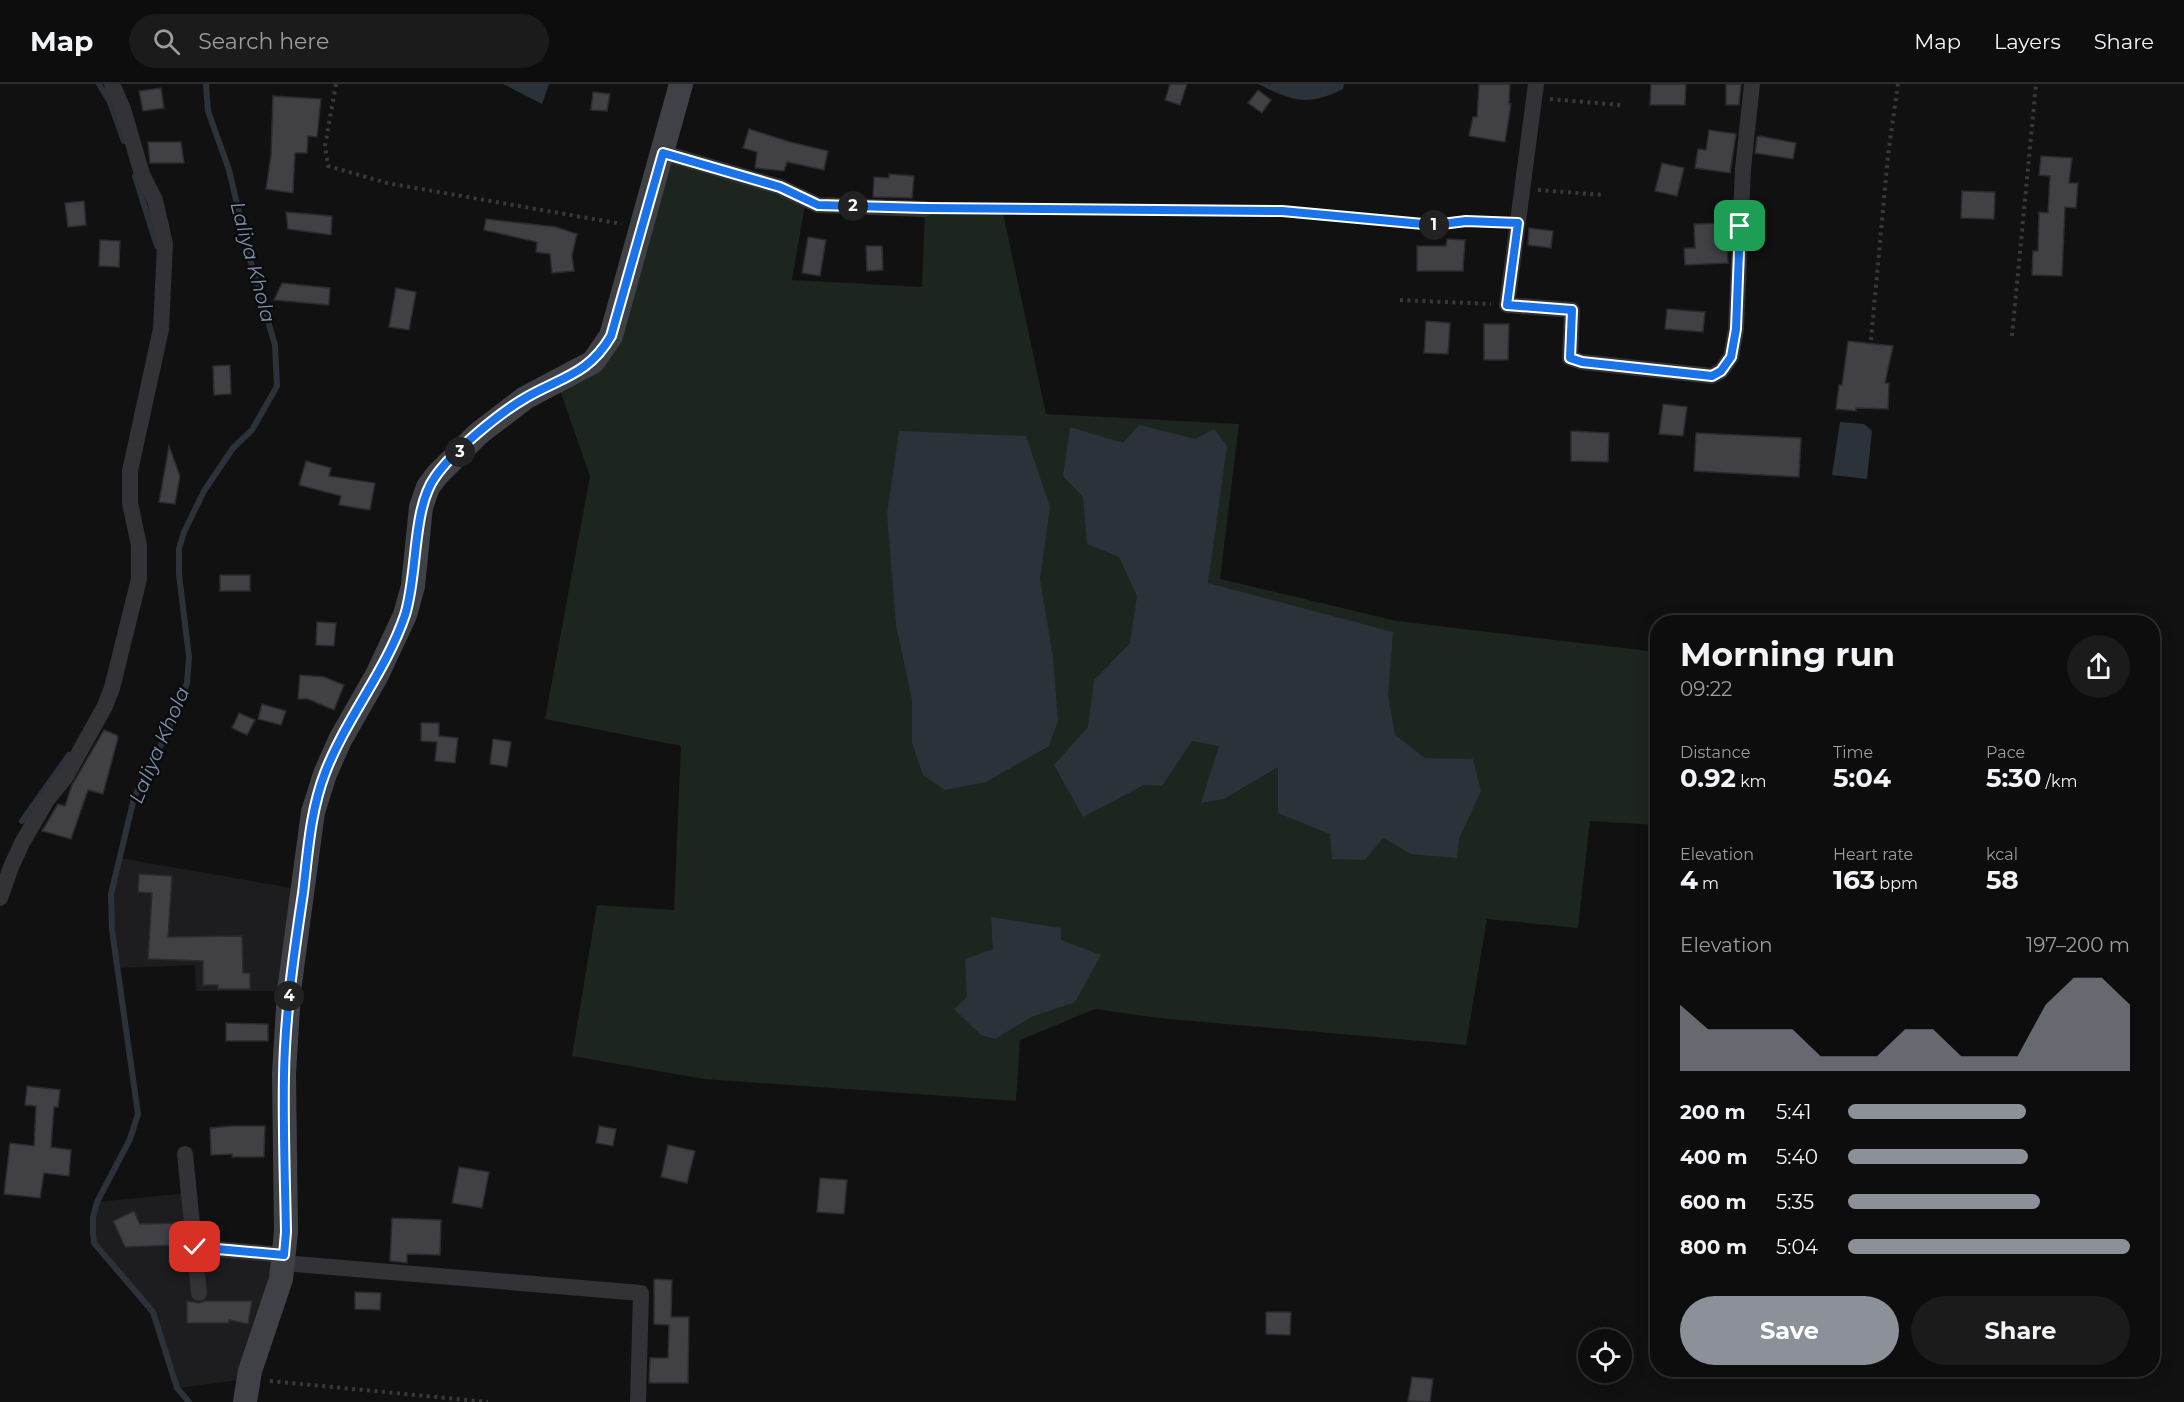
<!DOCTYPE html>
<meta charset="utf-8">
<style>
:root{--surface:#0d0d0e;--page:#1b1b1c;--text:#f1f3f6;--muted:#9a9c9e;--line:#2d2d2e;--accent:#8c9099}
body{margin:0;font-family:Montserrat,sans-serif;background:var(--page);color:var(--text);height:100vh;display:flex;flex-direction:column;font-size:22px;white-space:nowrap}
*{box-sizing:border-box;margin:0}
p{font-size:20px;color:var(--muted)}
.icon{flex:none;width:33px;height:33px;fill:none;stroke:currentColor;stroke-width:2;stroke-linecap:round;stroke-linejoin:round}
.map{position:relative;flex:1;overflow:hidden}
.sheet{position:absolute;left:1650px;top:531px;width:510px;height:762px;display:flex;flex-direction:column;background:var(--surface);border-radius:24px;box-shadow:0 3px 15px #0003,0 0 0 2px var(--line)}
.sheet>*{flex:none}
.controls{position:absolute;left:1578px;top:1245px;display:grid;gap:12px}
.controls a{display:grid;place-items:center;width:54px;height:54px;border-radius:50%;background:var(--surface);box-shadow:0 3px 15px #0003,0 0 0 2px var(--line);font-size:30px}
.pin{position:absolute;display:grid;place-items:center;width:51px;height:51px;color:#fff;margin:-26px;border-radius:12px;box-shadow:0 3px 9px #0006}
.km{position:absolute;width:30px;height:30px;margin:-15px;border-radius:50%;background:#222;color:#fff;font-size:16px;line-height:30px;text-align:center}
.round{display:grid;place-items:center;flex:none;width:63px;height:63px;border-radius:32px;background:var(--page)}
.headline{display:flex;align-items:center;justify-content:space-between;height:102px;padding:0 30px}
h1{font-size:33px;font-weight:700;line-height:45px}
.figures{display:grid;grid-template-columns:repeat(3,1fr);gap:9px;height:102px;padding:6px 30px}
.figures div{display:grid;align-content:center}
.figures b{font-size:26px;font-weight:700}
.figures small{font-size:16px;font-weight:400}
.figures p{font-size:16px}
.chart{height:168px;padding:12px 30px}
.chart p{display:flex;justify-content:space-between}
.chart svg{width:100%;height:108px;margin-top:6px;fill:var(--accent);opacity:.7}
.cta{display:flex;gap:12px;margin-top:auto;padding:12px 30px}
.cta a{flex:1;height:69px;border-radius:36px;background:var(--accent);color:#fff;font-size:24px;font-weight:700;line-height:69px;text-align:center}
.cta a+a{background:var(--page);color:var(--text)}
ul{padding:0 30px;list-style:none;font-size:20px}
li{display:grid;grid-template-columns:96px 72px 1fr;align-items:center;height:45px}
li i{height:15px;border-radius:8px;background:var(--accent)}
header{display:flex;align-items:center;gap:36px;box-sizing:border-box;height:84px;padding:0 30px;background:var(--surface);border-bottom:2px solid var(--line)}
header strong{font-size:28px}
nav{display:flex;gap:33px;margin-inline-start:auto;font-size:21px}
.search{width:420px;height:54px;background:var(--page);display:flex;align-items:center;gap:15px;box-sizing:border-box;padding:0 21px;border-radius:33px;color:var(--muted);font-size:22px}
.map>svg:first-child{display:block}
.built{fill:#1d1d1f}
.green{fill:#1d251f}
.water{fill:#2b323a}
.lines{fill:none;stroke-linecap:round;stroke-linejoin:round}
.stream{stroke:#2b323a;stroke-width:6}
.building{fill:#404045;stroke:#2b2b2e;stroke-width:1.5}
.path{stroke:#38393e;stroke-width:4;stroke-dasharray:3 4.5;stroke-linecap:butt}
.street{stroke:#323237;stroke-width:16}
.secondary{stroke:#404147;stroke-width:24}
.route-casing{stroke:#fff;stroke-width:12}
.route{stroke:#1a73e8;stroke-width:8}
.labels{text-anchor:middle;stroke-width:5;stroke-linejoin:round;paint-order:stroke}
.water-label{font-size:20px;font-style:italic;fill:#798fad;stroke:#0c0c0d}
</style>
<header>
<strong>Map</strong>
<div class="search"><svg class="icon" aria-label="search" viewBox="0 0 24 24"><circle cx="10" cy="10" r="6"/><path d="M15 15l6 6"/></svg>Search here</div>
<nav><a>Map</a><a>Layers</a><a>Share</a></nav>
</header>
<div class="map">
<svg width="2184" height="1318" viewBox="0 0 2184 1318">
<rect width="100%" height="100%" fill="#111112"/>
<g class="built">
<path d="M120 774 303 806 289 907H196L195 881 118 884 112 846 111 810Z"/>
<path d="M189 1109 195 1163 284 1171 248 1295 177 1304 153 1228 94 1159 92 1142 97 1118Z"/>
</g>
<path class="green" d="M664 69 806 115 792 196 922 203 925 125 1003 129 1046 330 1239 340 1220 495 1397 537 1657 568V741L1590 737 1578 844 1487 835 1466 961 1158 934 1095 925 1020 956 1016 1017 704 995 572 972 597 821 674 826 681 662 545 635 590 392 557 298 593 278Z"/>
<g class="water">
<path d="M503 0H549L542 20Z"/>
<path d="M1258 0H1344L1343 5C1307 23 1293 17 1258 0Z"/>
<path d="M1840 338 1864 340 1872 347 1867 395 1832 391Z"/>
<path d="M1139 341 1195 355 1214 345 1227 362 1208 499 1393 548 1388 611 1395 651 1425 674 1473 675 1481 707 1459 755 1457 774 1411 770 1383 754 1365 776 1332 775 1330 750 1278 729V683L1224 715 1201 719 1219 662 1192 657 1162 702 1144 701 1083 733 1054 681 1088 643 1094 596 1130 559 1137 512 1119 473 1087 460 1083 413 1063 392 1070 343 1123 359Z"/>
<path d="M899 347 1026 352 1050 423 1040 495 1053 573 1058 637 1049 662 986 698 945 706 923 691 912 659V616L896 541 887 430Z"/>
<path d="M991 833 1061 844V856L1101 871 1075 918 1031 933 995 955 981 951 954 925 967 913 965 875 993 865Z"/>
</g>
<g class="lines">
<g class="stream">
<path d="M99 0 110 18 124 57"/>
<path d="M135 92 157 162"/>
<path d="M22 737 69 671"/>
<path d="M189 1318 177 1304 153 1228 94 1159 93 1150V1133L97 1118 130 1055 138 1030 112 846 111 810 134 714 165 653 187 599 189 573 179 490V465L184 448 204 407 233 364 252 346 277 302 275 261 251 179 229 86 208 27 206 0"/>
</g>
</g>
<g class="building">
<path d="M1170 0H1187L1180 21 1165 16Z"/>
<path d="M1479 0H1510L1509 20H1511L1505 58 1469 52 1473 33H1477Z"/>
<path d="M1651 0H1686L1685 21H1650Z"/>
<path d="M1726 0H1741L1739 21H1726Z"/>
<path d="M161 4 164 24 143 27 139 7Z"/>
<path d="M1258 6 1271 16 1262 29 1248 19Z"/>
<path d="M593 8 610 10 607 27 591 26Z"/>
<path d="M273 12 321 15 317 53 308 52 307 69H295L293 109 266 105 271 71Z"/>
<path d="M749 45 790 58 828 67 824 86 787 78 784 87 755 84 757 68 743 64Z"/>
<path d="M1709 46 1736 50 1730 89 1695 84 1698 65 1706 66Z"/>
<path d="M1760 52 1796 59 1793 75 1755 69 1757 53Z"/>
<path d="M148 58H181L184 79H150Z"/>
<path d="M2041 72 2072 74 2069 99H2078L2076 124 2065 123 2062 192 2032 191 2033 167H2038L2039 128 2048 129 2050 92 2039 91Z"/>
<path d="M1662 79 1684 84 1677 112 1655 107Z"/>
<path d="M889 90 914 92 912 114 873 113 874 93 889 94Z"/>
<path d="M1962 107 1995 108 1994 135 1961 134Z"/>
<path d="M84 117 86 141 68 143 65 119Z"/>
<path d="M286 128 332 132 331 151 288 145Z"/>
<path d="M486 135 556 143 577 150 572 171 574 187 552 189 550 170 536 168 537 158 484 146Z"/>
<path d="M1726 139 1728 179 1685 181 1684 164H1695L1694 140Z"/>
<path d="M1529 144 1553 147 1551 164 1528 161Z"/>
<path d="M808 153 826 156 820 192 802 189Z"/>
<path d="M1447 155 1465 156 1463 187H1417V162H1446Z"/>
<path d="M100 156 120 157 119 183 99 182Z"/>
<path d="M866 162H882L883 186 867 187Z"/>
<path d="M282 199 330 204 329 221 274 216Z"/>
<path d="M396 204 416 208 409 246 389 243Z"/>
<path d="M1667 225 1705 228 1703 248 1665 245Z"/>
<path d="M1426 237 1450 239 1448 270 1424 269Z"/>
<path d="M1484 240H1509L1508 276H1484Z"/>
<path d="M1848 257 1893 262 1885 299H1889L1888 325 1856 324V327L1836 325 1839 301H1842Z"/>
<path d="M230 281 231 310 214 311 213 282Z"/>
<path d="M1663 320 1687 323 1683 352 1659 350Z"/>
<path d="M1571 347 1609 349 1608 378 1571 377Z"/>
<path d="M1696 349 1801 354 1799 393 1694 387Z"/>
<path d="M169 362 180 392 175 420 159 418Z"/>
<path d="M306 377 331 384 329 392 375 399 370 426 339 421 341 412 299 401Z"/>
<rect x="220" y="491" width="30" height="16"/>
<path d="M317 538 336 539 334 562 316 561Z"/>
<path d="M300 591 324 593 344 601 334 626 308 615H298Z"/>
<path d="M262 620 286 627 281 641 258 635Z"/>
<path d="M239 629 255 636 247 651 232 644Z"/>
<path d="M421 639H439V652L458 654 455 679 435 677 437 658 421 657Z"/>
<path d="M104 646 117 651 118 654 103 710 88 706 71 755 42 747 58 720 65 722 72 701Z"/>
<path d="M493 655 511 658 507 683 490 680Z"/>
<path d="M139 790 172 792 168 853 242 852 243 889H250V905H218V901H203V877L148 875 152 809 138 808Z"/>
<path d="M226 939 268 940V957H226Z"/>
<path d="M27 1002 60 1006 58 1023H54L51 1063 71 1066 69 1092 44 1089 40 1114 4 1110 10 1059 34 1062 36 1022 25 1021Z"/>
<path d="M232 1042H265L264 1073H232V1070L211 1071 210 1044Z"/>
<path d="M599 1042 616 1045 613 1062 596 1059Z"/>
<path d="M668 1061 695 1067 687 1099 661 1093Z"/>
<path d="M459 1083 489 1088 482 1124 452 1119Z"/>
<path d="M820 1094 847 1096 844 1130 817 1128Z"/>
<path d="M134 1127 140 1140 179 1139 180 1161 125 1163 113 1137Z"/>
<path d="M392 1134 441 1136 440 1171 407 1170V1179L390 1177Z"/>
<path d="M654 1195 672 1196 671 1233H689L688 1299H649L650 1274H668L669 1241 654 1240Z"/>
<path d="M355 1208 381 1209 380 1226 355 1225Z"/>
<path d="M187 1217 199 1219 205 1217H252L248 1240 229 1236V1239H187Z"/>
<path d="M1266 1228H1291L1290 1251 1266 1250Z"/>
<path d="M1412 1293 1433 1295 1430 1318 1408 1317Z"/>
</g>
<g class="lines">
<g class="path">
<path d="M336 0 325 62 328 82 387 99 622 140"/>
<path d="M1550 15 1621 21"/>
<path d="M1538 106 1603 111"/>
<path d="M940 125 1283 127 1434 141 1466 137 1502 139"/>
<path d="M1400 216 1491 220"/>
<path d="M2012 252 2036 0"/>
<path d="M1871 256 1888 71 1898 0"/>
<path d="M270 1297 488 1318"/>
</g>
<g class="street">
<path d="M1536 0 1507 221 1572 226 1570 274 1582 278 1712 292 1721 287 1731 273 1736 245 1743 85 1752 0"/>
<path d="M664 69 780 103 818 121 925 125"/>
<path d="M0 814 11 783 22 759 47 716 65 694 105 622 112 604 139 495V461L130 419V387L161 245 165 160 155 116 142 90 123 25 112 0"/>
<path d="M185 1070 199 1209"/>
<path d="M194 1163 284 1171"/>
<path d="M283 1179 641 1209 638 1318"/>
</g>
<path class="secondary" d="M245 1318 250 1287 281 1195 286 1148 284 990 289 907 313 728 325 690 340 656 377 591 405 531 413 502 421 423 428 403 437 391 478 350 525 314 593 278 611 252 681 0"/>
</g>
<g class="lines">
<defs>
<path id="route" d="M195 1163 284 1171 286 1148C285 1096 283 1043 284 991 285 930 294 869 303 809 308 769 310 728 325 689 346 634 386 587 405 531 418 490 412 425 435 393 453 367 499 329 527 313 562 293 589 290 611 252L663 69 780 103 818 121 925 124 1282 127 1434 141 1466 137 1518 139 1507 221 1572 226 1570 274 1582 278 1712 292 1721 287 1731 273 1736 245 1740 142"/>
</defs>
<use href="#route" class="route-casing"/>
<use href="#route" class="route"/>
</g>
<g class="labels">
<g class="water-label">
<text transform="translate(253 178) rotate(75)" y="7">Laliya Khola</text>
<text transform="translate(159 661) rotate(-67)" y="7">Laliya Khola</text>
</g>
</g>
</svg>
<div class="controls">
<a><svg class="icon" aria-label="locate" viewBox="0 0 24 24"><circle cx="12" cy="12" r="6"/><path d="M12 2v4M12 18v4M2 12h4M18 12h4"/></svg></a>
</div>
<div class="pin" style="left:1740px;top:142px;background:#1e9e55"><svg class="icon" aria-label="arrive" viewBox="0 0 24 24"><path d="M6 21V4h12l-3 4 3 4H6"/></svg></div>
<div class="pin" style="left:195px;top:1163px;background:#d93025"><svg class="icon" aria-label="check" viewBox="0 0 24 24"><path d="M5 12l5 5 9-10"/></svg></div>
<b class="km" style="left:1434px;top:141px">1</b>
<b class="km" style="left:853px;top:122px">2</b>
<b class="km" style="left:460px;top:368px">3</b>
<b class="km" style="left:289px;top:912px">4</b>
<section class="sheet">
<div class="headline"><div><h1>Morning run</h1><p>09:22</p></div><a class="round"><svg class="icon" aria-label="share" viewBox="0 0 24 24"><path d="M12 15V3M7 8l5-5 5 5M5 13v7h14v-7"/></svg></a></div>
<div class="figures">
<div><p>Distance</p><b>0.92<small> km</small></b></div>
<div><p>Time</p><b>5:04</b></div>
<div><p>Pace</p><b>5:30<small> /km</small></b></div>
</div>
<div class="figures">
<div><p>Elevation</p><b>4<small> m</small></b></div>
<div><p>Heart rate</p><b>163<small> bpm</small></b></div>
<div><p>kcal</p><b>58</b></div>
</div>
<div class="chart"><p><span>Elevation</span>197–200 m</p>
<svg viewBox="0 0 160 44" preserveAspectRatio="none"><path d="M0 44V17L10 27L20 27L30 27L40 27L50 38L60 38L70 38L80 27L90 27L100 38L110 38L120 38L130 17L140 6L150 6L160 17V44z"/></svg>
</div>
<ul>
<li><b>200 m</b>5:41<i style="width:63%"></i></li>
<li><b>400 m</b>5:40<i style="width:64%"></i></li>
<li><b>600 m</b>5:35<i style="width:68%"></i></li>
<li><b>800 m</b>5:04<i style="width:100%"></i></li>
</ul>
<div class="cta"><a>Save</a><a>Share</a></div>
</section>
</div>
